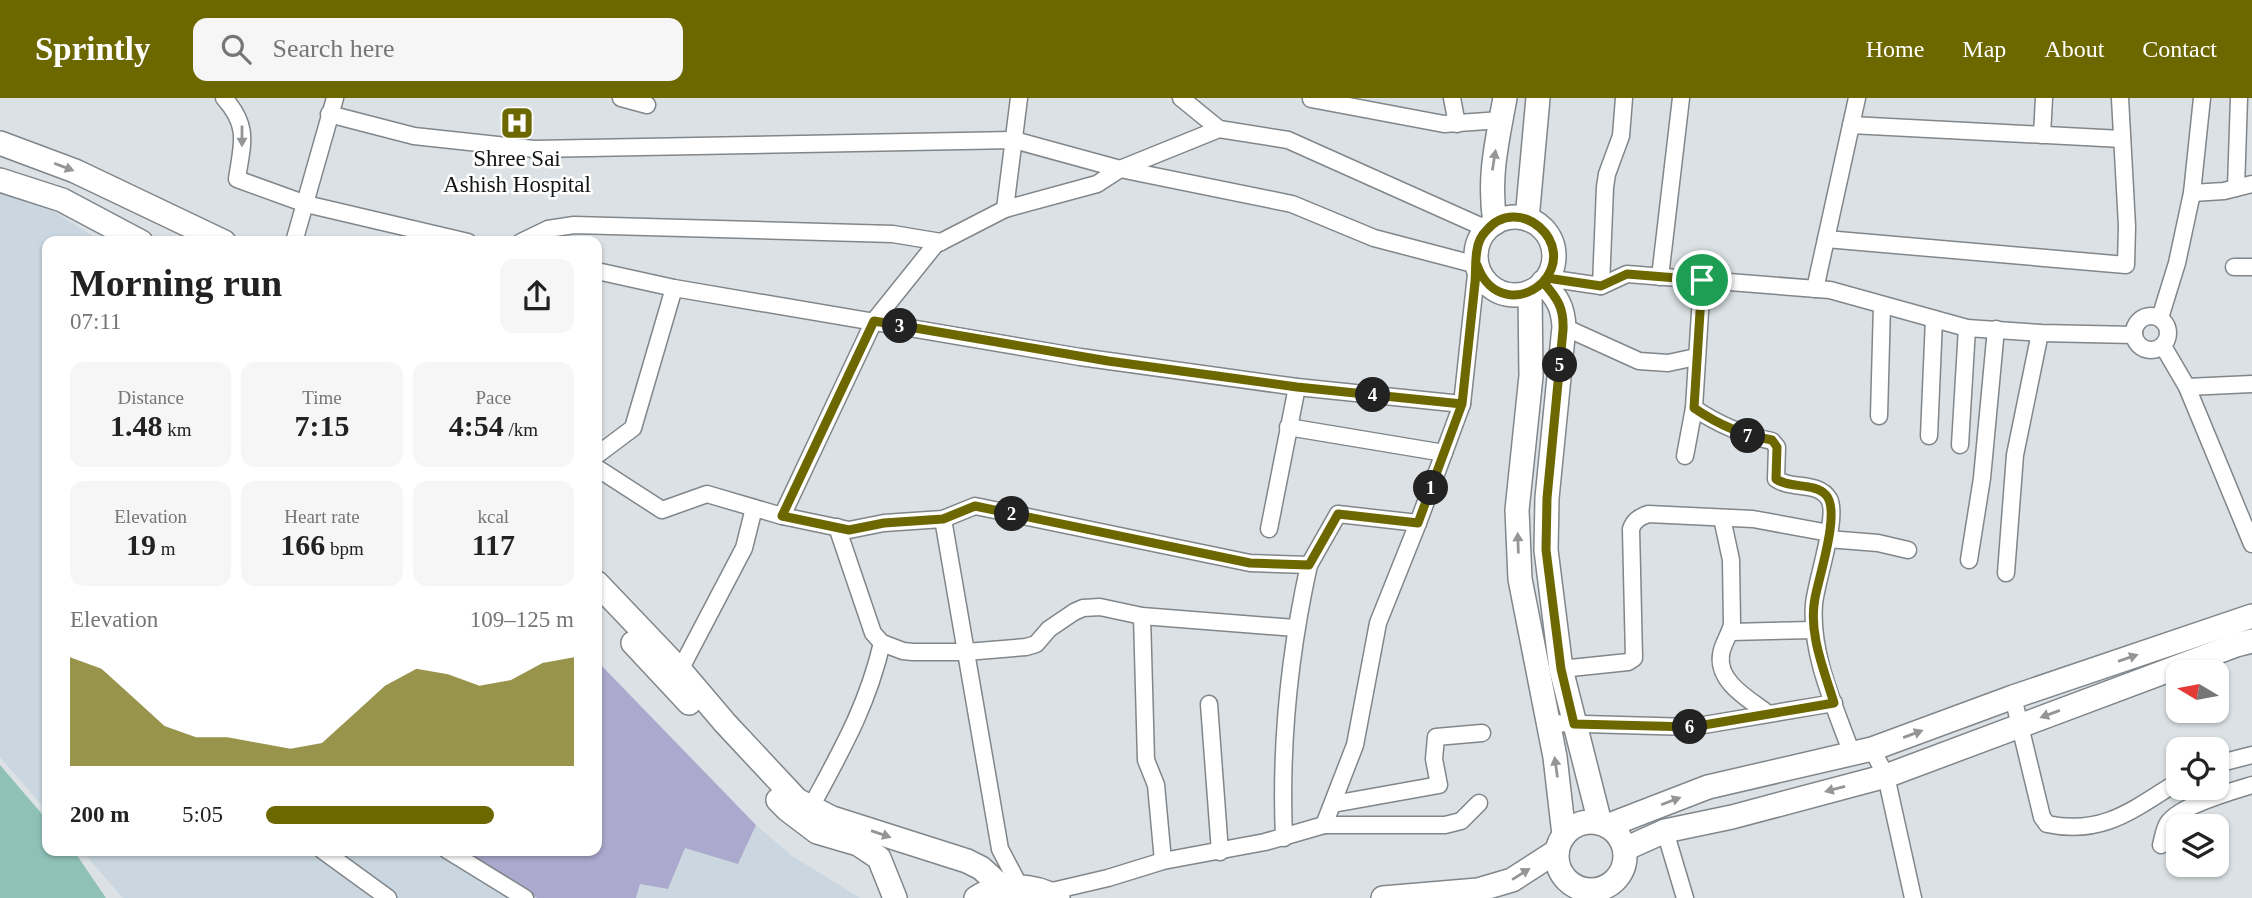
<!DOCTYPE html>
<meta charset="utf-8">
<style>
:root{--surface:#fff;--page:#f6f6f6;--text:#222;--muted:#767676;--accent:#6d6700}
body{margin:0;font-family:"Times New Roman",serif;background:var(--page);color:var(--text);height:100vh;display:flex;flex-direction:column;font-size:26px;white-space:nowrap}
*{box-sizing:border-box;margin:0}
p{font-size:23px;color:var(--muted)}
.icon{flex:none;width:38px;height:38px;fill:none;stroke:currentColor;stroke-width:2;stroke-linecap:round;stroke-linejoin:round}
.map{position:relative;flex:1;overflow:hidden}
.details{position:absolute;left:42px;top:138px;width:560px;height:620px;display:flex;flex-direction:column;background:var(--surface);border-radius:14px;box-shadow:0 2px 5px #0004}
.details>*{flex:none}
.needle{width:46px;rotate:280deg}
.fabs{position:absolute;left:2166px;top:562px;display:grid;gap:14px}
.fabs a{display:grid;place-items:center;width:63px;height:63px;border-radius:14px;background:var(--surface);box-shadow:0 2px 5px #0004;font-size:35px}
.pin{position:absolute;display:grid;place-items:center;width:60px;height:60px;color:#fff;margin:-30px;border:4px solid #fff;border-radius:50%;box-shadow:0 2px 7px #0007}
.km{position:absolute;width:35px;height:35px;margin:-18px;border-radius:50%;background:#222;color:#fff;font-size:19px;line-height:35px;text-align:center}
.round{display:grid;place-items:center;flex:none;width:74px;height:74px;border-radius:14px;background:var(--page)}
.summary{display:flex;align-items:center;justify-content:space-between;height:119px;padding:0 28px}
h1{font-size:38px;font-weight:600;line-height:52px}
.stats{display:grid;grid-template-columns:repeat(3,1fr);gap:10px;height:119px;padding:7px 28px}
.stats div{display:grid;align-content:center;border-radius:14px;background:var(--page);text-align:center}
.stats b{font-size:30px;font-weight:600}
.stats small{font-size:19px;font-weight:400}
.stats p{font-size:19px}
.chart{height:196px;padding:14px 28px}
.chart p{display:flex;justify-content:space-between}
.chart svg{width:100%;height:126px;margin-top:7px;fill:var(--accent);opacity:.7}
ul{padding:0 28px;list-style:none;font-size:23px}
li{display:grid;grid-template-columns:112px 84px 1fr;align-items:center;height:52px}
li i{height:18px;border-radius:9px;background:var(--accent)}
header{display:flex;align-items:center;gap:42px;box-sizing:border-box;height:98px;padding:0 35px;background:var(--accent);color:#fff}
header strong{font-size:33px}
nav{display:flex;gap:38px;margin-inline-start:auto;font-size:24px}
.search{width:490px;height:63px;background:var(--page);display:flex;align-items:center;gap:18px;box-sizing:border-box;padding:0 24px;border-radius:14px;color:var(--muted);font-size:26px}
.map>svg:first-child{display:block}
.built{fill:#cad7e0}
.green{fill:#aba9cd}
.water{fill:#8fc1b8}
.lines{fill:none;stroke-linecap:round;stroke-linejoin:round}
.street-casing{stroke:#81868a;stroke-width:19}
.secondary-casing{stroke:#81868a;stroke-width:26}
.street{stroke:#fff;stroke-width:16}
.secondary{stroke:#fff;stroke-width:23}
.oneway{fill:#949596}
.route-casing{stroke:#fff;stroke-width:14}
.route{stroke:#6d6700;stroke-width:9}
.labels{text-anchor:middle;stroke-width:5;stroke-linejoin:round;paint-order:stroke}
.poi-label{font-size:23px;fill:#121415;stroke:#fff}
</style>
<header>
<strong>Sprintly</strong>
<div class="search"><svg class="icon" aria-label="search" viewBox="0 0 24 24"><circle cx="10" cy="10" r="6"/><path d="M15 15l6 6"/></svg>Search here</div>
<nav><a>Home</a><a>Map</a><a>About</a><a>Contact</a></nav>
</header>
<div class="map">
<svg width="2252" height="800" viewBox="0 0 2252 800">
<rect width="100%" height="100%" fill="#dbe1e4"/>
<g class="built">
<path d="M0 92 53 113 101 143 47 144V713L0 659Z"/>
<path d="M756 727 792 758 860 800H636L640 785 668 791 685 749 738 766Z"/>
<path d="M82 753H460L539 800H123Z"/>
</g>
<path class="green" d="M597 563 756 727 738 766 685 750 668 791 640 786 636 800H537L457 753 597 752Z"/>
<path class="water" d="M0 667 47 722V752L74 753 106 800H0Z"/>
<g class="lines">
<defs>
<g id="street">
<path d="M224 0C250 29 242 46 237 81L306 106 468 144"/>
<path d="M621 0 647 7"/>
<path d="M1181 0 1219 31"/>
<path d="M1452 0 1457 26"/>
<path d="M1311 1 1444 26 1501 22"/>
<path d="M329 16 414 38 534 51 1014 42 1120 71 1292 106 1374 140 1477 167 1462 306 1418 425 1378 525 1355 647 1324 727 1265 744 1163 763 1108 780 1048 794"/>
<path d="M1851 27 2122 41"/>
<path d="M2042 37 2044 0"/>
<path d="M2236 90 2239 0"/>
<path d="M2192 95 2224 93 2252 86"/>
<path d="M1005 111 1019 0"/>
<path d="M1826 141 2126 167 2127 128 2120 0"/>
<path d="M294 144 335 0"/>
<path d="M521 144 548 131 574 127 893 136 941 144"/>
<path d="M2234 169H2252"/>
<path d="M597 173 674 190 1080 259 1297 289 1462 306"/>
<path d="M1660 179 1681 0"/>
<path d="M1547 180 1601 188 1627 176 1830 192 1967 230 2040 235 2134 237"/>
<path d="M1702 182 1694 310C1719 327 1742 337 1772 343L1777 349 1776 381C1792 392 1818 383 1829 401 1839 418 1816 483 1814 506 1810 556 1835 609 1852 656"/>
<path d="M1601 188 1605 89 1607 76 1621 38 1624 0"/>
<path d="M1815 191 1857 0"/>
<circle cx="2151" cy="235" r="17"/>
<path d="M2160 220 2177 165 2192 95 2202 0"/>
<path d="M1564 229 1639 263 1668 265 1696 259"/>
<path d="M2163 248 2187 289 2252 446"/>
<path d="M2187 289 2252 286"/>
<path d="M1879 318 1882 207"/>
<path d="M1288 329 1444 355"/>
<path d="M1929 338 1934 221"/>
<path d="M1960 347 1967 230"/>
<path d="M597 357 633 330 674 190"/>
<path d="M1685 358 1694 310"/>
<path d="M597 370 662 412 707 396 782 418 849 432 884 425 943 421 975 408 1250 465 1309 467 1338 416 1418 425"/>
<path d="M782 418 874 223 935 147 1005 111 1097 86 1120 71 1219 31 1288 42 1487 131"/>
<path d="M1722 420 1731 462 1732 526C1730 537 1722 546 1721 557 1717 584 1749 601 1767 615"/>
<path d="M943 421 1000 751 1020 789"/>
<path d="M837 429 873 535 882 545 903 553 913 554H966L1026 549 1036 546 1049 531 1074 514 1083 510 1100 509 1142 518 1295 530"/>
<path d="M1269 431 1297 289"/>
<path d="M1828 441 1878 445 1908 452"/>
<path d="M1969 462 1982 380 1996 231"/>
<path d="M2006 475 2015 357 2040 235"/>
<path d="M1142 518 1146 662 1156 687 1163 763"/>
<path d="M1731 534 1814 532"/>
<path d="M1561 571 1628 564 1634 560 1631 431C1634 422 1640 419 1648 416L1753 421 1829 435"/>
<path d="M680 572 744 450 754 410"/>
<path d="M2013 599 2042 719 2047 726C2103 738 2134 711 2179 683"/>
<path d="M1209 606 1220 754"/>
<path d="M1548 625 1692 629 1834 605"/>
<path d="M1872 651 1886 678 1913 800"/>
<path d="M2217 666 2252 657"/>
<path d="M1333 706 1439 687 1434 661 1436 639 1482 635"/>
<path d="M811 709C841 653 867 609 882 545"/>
<path d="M1324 727H1445L1461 723 1479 705"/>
<path d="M1665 733 1685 800"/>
<path d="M1284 740C1280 647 1289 557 1309 467"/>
<path d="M2161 747C2163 740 2164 731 2168 725 2179 708 2232 693 2252 687"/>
<path d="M322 752 388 800"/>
<path d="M447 752 525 800"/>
</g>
<g id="secondary">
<path d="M0 45 75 73 224 144"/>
<path d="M0 82 62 102 141 144"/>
<circle cx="1515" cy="158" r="39"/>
<path d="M1527 121 1538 0"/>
<path d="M1495 125C1488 79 1497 44 1505 0"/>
<path d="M1543 184C1557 200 1563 208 1564 229L1547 400 1546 452 1561 571 1600 725"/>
<path d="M1530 194 1531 278 1517 412 1520 481 1555 659 1564 737"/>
<path d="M597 485 680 572 725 625 797 702 832 720 967 763 981 770 1002 789"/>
<path d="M633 545 689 605"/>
<path d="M778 702 788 712 817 734 858 746 879 760 895 800"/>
<circle cx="1591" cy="758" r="34"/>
<path d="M1607 728 1708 689 1872 651 2013 599 2252 518"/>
<path d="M1625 751 1665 733 1732 719 1886 678 2236 547 2252 543"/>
<path d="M976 800C1000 784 1034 786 1058 800"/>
<path d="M1383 800 1478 792 1512 782 1557 753"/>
</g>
</defs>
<use href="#street" class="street-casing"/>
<use href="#secondary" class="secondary-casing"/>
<use href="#street" class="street"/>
<use href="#secondary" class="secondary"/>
</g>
<defs><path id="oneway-solid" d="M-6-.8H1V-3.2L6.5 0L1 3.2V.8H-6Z" transform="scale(1.75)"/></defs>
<g class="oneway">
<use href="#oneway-solid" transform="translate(242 38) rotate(90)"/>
<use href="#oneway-solid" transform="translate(1494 62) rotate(-81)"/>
<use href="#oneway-solid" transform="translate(64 69) rotate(21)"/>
<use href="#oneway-solid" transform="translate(1518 445) rotate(-92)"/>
<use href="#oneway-solid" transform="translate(2128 560) rotate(-19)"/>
<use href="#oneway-solid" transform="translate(2050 616) rotate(160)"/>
<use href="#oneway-solid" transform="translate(1913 636) rotate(-20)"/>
<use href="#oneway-solid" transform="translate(1556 669) rotate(-98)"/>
<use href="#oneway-solid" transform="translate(1835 691) rotate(165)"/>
<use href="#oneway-solid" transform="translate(1671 703) rotate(-21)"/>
<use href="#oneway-solid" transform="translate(881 736) rotate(19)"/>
<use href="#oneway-solid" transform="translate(1521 776) rotate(-32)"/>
</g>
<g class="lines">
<defs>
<path id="route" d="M1702 182 1627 176 1601 188 1547 180C1523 207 1489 201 1477 167L1462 306 1418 425 1338 416 1309 467 1250 465 975 408 943 421 884 425 849 432 782 418 874 223 1108 263 1297 289 1462 306C1466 265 1471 225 1475 184 1476 173 1475 162 1477 152 1478 145 1481 138 1486 133 1518 94 1578 145 1543 184 1558 201 1564 210 1563 232L1547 400 1546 452 1561 571 1574 626 1692 629 1834 605C1824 572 1808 535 1815 500 1819 478 1841 413 1826 397 1814 384 1790 391 1776 381L1777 349 1772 342C1742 337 1719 327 1694 310L1702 182"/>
</defs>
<use href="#route" class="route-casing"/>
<use href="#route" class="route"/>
</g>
<defs>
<symbol id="hospital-square" viewBox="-11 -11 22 22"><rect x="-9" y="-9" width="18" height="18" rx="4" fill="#6d6700" stroke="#fff"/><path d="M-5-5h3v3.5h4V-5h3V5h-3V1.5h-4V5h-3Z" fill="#fff"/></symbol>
</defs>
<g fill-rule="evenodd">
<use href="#hospital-square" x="498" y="6" width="38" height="38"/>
</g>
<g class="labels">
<g class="poi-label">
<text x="517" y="68">Shree Sai<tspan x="517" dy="26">Ashish Hospital</tspan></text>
</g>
</g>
</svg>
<div class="fabs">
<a><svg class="needle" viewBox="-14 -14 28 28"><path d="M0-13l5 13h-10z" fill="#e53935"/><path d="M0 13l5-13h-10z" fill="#767676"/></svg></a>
<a><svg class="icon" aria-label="locate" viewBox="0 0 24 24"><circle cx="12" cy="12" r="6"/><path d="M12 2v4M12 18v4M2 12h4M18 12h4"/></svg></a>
<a><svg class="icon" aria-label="layers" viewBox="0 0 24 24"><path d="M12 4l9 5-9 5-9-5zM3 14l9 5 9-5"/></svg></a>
</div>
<div class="pin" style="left:1702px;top:182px;background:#1e9e55"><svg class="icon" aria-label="arrive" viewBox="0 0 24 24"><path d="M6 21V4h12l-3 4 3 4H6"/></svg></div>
<b class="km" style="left:1431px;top:390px">1</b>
<b class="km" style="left:1012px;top:416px">2</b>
<b class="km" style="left:900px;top:228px">3</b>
<b class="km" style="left:1373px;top:297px">4</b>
<b class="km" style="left:1560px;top:267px">5</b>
<b class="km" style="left:1690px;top:629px">6</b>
<b class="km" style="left:1748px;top:338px">7</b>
<section class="details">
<div class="summary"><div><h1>Morning run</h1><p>07:11</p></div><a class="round"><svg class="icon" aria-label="share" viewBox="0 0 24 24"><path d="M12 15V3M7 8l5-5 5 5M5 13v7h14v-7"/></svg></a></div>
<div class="stats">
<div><p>Distance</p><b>1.48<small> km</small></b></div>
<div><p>Time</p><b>7:15</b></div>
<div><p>Pace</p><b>4:54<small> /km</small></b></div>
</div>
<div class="stats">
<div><p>Elevation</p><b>19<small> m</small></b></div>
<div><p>Heart rate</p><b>166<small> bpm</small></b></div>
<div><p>kcal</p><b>117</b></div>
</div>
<div class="chart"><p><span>Elevation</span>109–125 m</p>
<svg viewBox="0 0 160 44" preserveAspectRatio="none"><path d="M0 44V6L10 10L20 20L30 30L40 34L50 34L60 36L70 38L80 36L90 26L100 16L110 10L120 12L130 16L140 14L150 8L160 6V44z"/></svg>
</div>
<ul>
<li><b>200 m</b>5:05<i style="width:74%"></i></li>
</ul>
</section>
</div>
